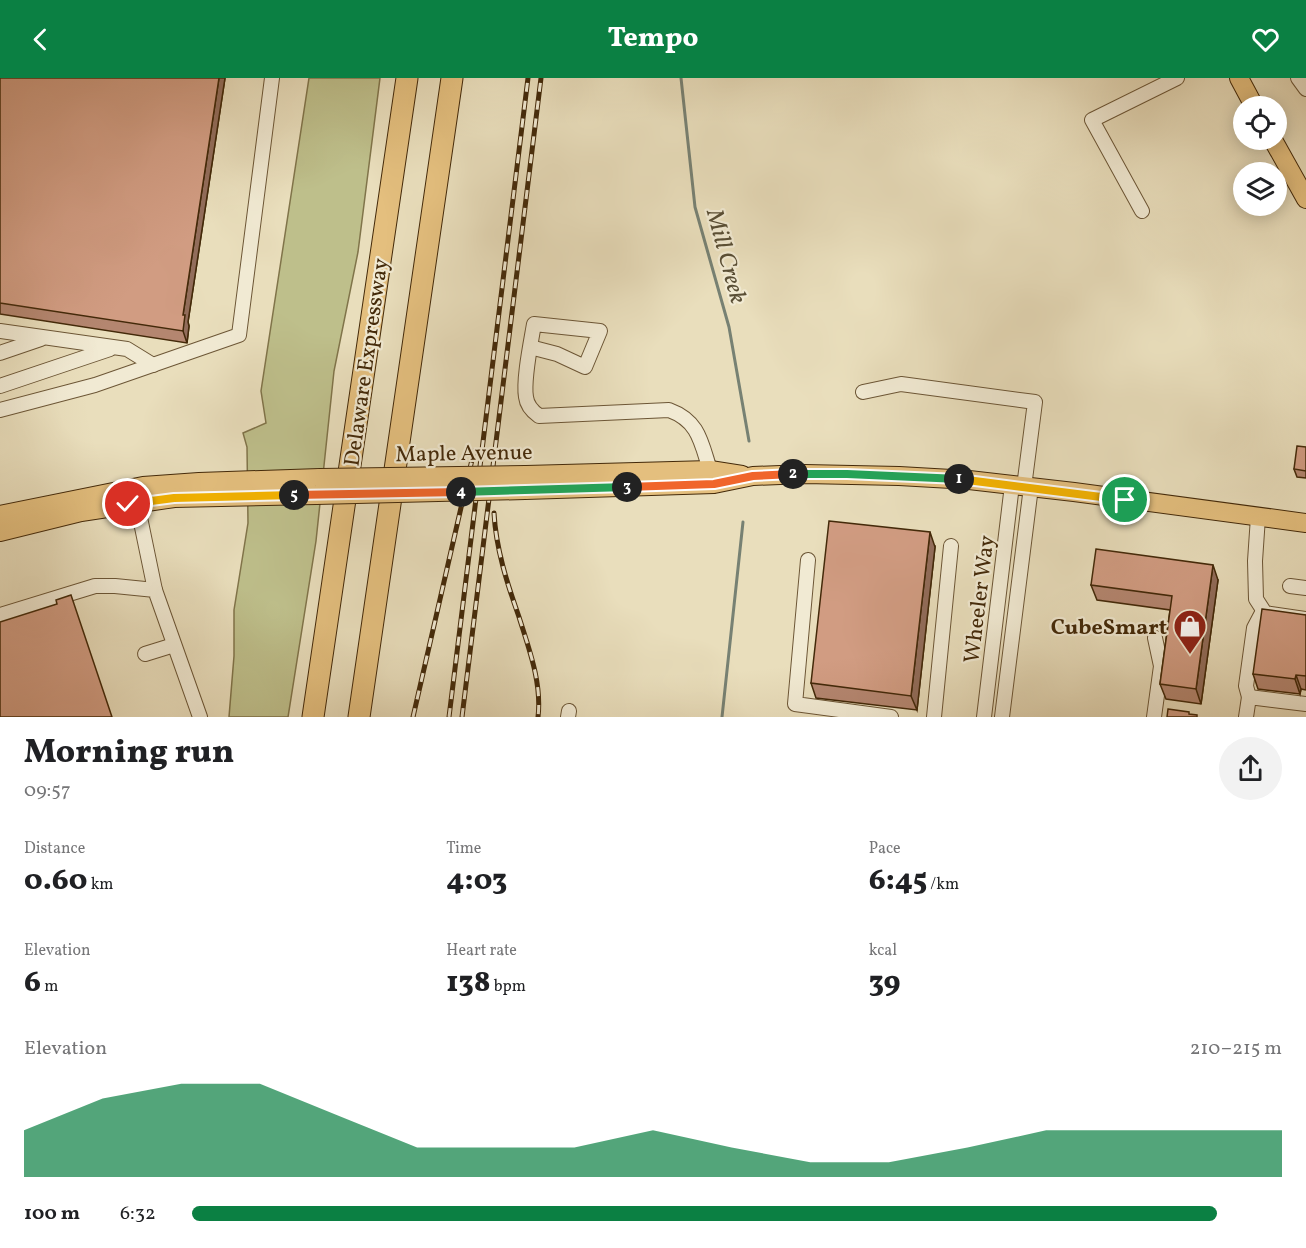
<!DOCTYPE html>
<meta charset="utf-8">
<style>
:root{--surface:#fff;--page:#f2f2f2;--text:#202124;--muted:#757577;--accent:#0b8043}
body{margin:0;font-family:Vollkorn,serif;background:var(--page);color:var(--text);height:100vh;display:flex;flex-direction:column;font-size:22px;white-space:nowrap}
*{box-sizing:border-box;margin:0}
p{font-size:20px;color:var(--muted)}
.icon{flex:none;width:33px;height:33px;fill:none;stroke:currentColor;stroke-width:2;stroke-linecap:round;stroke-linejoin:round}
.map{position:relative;height:639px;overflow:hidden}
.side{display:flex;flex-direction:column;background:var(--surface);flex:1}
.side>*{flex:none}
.controls{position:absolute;left:1233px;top:18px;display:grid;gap:12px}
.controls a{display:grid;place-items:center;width:54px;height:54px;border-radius:50%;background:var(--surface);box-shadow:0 3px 15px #0003;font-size:30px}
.pin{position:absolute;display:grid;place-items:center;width:51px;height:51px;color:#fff;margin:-26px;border:3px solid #fff;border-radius:50%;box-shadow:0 2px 6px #0007}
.km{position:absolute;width:30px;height:30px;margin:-15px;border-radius:50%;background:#222;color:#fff;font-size:16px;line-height:30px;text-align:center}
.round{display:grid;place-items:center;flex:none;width:63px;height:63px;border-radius:32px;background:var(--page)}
.summary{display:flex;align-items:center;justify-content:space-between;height:102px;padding:0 24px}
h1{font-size:33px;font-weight:800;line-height:45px}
.figures{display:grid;grid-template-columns:repeat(3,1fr);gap:9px;height:102px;padding:6px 24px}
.figures div{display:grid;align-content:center}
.figures b{font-size:30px;font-weight:800}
.figures small{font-size:16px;font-weight:400}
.figures p{font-size:16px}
.chart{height:168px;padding:12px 24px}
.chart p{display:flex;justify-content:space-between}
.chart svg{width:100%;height:108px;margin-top:6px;fill:var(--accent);opacity:.7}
ul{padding:0 24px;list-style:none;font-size:20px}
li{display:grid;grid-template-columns:96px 72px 1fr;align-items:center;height:45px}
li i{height:15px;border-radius:8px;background:var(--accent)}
header{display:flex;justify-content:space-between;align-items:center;height:78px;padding:0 24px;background:var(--accent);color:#fff;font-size:27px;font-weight:800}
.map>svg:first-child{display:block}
.green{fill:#bebf8b;stroke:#80744a;stroke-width:1.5}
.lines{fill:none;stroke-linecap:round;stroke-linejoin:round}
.stream{stroke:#778173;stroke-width:3}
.minor-casing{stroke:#6c5636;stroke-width:16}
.major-casing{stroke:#432909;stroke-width:20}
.highway-casing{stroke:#432909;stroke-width:23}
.minor{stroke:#f1ead3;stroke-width:14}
.major{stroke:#e4bf7e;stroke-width:18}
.highway{stroke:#e4bf7e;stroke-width:21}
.rail-casing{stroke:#432909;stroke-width:5}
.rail{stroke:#f1ead3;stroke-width:3;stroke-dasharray:9;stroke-linecap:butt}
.major-bridge-casing{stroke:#432909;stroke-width:20;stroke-linecap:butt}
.major-bridge{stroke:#e4bf7e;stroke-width:18}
.wall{fill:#b48670;stroke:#432909;stroke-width:1.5}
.shaded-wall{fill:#926d5b;stroke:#432909;stroke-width:1.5}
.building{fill:#d19c82;stroke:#432909;stroke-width:1.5}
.split-1-casing{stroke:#fff;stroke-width:12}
.split-2-casing{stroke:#fff;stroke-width:12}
.split-3-casing{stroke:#fff;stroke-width:12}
.split-4-casing{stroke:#fff;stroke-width:12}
.split-5-casing{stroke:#fff;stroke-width:12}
.split-6-casing{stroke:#fff;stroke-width:12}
.split-1{stroke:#f5b400;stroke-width:8}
.split-2{stroke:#22a559;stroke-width:8}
.split-3{stroke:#f0652b;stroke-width:8}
.split-4{stroke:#22a559;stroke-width:8}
.split-5{stroke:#f0652b;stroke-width:8}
.split-6{stroke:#f5b400;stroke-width:8}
.labels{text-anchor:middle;stroke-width:4.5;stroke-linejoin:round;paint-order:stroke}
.street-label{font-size:22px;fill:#432909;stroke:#f1ead3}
.poi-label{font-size:22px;font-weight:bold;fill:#432909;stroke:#f1ead3;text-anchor:end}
.water-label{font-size:24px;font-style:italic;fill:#594e35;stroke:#f1ead3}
</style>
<header><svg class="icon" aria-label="back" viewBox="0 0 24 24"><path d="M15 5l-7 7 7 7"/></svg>Tempo<svg class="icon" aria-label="heart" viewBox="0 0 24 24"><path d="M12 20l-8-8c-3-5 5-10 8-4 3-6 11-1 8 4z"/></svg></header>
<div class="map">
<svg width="1306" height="639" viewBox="0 0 1306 639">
<rect width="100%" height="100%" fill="#e9debc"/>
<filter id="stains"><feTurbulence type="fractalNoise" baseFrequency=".00333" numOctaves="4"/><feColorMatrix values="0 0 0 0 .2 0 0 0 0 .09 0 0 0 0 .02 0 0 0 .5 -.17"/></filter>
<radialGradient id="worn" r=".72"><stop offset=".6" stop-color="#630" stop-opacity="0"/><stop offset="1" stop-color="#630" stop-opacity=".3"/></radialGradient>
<path class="green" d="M309 0H380L358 174 334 293 316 463 288 639H229L234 578V532L248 445 247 369 243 355 266 345 261 313Z"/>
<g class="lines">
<g class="stream">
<path d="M681 0 695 129 729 249 749 363"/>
<path d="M722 639 743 444"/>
</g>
<defs>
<g id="minor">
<path d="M1298 0 1306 11"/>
<path d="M1142 133 1092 42 1177 0"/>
<path d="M0 253 127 271 153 287"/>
<path d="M530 269 557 276 585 289 600 253 534 246C531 264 523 302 526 319 527 328 532 333 539 338L669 332C699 343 701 364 710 392"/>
<path d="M0 275 41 261"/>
<path d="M0 308 110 271"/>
<path d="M863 314 901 306 1035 324 1024 409"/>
<path d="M0 332 95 307 239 257 272 0"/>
<path d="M137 425 155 512"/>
<path d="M1258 439 1255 483 1256 521 1265 535 1306 541"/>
<path d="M808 482 795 626 891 639"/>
<path d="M1290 508 1306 510"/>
<path d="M0 537 95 508H115L155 512 200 639"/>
<path d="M145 576 174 567"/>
<path d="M1249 619 1246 608 1254 550 1263 533"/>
<path d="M568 639 569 633"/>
<path d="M934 639 951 468"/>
<path d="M984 639 1012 407"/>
<path d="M1002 639 1031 409"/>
<path d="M1154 639 1161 588 1155 560"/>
<path d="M1246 639 1249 619 1306 626"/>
</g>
<g id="major">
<path d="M1239 0 1254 28"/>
<path d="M1273 62 1306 121"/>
<path d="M526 397 710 392 742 397"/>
<path d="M525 412 714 406 753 398 805 396 899 398 969 402 1074 414 1306 445"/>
<path d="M0 437 143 408 199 404 320 400"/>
<path d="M0 454 81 434 174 420 316 417"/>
</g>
<g id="highway">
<path d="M313 639 407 0"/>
<path d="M359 639 452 0"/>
</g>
</defs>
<use href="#minor" class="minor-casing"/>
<use href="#major" class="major-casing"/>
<use href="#highway" class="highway-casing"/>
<use href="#minor" class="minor"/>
<use href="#major" class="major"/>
<use href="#highway" class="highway"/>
<defs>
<g id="rail">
<path d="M494 435C496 471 507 505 519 539 529 571 542 605 538 639"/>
<path d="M413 639 474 373"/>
<path d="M449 639 528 0"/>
<path d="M462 639 541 0"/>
</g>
</defs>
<use href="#rail" class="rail-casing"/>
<use href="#rail" class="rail"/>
<defs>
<g id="major-bridge">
<path d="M320 400 526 397"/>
<path d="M316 417 525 412"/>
</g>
</defs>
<use href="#major-bridge" class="major-bridge-casing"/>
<use href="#major-bridge" class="major-bridge"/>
</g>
<g class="wall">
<path d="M0 0H225L188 244 189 248 187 265 0 236Z"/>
<path d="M1306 369V400L1297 399 1294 391Z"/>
<path d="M935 469 917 632 816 620 811 605Z"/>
<path d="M1218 502 1201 626 1166 621 1160 606 1170 532 1097 522 1091 507Z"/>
<path d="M1306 537V612L1301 611 1300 616 1258 611 1253 596Z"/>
</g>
<g class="shaded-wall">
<path d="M219 0H225L188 244 189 248 187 265 183 253V237Z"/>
<path d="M930 454 935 469 917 632 911 618Z"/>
<path d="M1213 487 1218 502 1201 626 1196 611Z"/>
<path d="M1296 597 1301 611 1300 616 1295 601Z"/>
</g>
<g class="building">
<path d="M0 0H219L183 237H185L183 253 0 225Z"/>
<path d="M1297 368 1306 369V393L1294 391Z"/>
<path d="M829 443 930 454 911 618 811 605Z"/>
<path d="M1096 471 1213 487 1196 611 1160 606 1172 518 1091 507Z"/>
<path d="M71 517 112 639H0V544L57 526 56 522Z"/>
<path d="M1262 531 1306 537V598L1296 597 1295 601 1253 596Z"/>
<path d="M1168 631 1189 634V636L1197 637V639H1167Z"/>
</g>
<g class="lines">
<defs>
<path id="split-1" d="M959 401 1125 422"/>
<path id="split-2" d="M793 396H847L959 401"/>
<path id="split-3" d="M627 409 714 406 753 398 793 396"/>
<path id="split-4" d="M461 414 627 409"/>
<path id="split-5" d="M294 417 461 414"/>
<path id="split-6" d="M128 426 174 420 294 417"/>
</defs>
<use href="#split-1" class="split-1-casing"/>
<use href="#split-2" class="split-2-casing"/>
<use href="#split-3" class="split-3-casing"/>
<use href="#split-4" class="split-4-casing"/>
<use href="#split-5" class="split-5-casing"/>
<use href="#split-6" class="split-6-casing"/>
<use href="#split-1" class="split-1"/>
<use href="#split-2" class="split-2"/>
<use href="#split-3" class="split-3"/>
<use href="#split-4" class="split-4"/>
<use href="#split-5" class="split-5"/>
<use href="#split-6" class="split-6"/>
</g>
<defs>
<symbol id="shop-pin" viewBox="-11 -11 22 30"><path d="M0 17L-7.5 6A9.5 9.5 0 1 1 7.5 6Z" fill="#8f2418" stroke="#f1ead3"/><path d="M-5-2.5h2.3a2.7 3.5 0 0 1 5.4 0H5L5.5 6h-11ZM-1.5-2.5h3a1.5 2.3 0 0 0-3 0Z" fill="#fff"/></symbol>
</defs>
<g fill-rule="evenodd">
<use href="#shop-pin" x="1171" y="529" width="38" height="52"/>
</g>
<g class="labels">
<g class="street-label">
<text transform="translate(365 284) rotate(-82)" y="8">Delaware Expressway</text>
<text transform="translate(464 374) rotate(-1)" y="8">Maple Avenue</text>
<text transform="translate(978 521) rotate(-83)" y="8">Wheeler Way</text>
</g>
<g class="poi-label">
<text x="1167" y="556">CubeSmart</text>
</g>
<g class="water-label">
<text transform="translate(727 178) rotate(75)" y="8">Mill Creek</text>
</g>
</g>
<rect width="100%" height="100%" filter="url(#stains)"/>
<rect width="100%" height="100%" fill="url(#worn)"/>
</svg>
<div class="controls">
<a><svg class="icon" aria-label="locate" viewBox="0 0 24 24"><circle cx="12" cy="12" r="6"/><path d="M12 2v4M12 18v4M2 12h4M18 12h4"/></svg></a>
<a><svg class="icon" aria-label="layers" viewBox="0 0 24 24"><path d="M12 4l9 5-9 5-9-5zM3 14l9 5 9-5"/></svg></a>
</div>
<div class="pin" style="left:1125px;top:422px;background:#1e9e55"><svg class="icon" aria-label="arrive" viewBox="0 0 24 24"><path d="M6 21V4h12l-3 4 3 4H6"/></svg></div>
<div class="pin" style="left:128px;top:426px;background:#d93025"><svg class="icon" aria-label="check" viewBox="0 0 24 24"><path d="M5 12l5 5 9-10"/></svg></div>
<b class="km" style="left:959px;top:401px">1</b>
<b class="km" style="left:793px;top:396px">2</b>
<b class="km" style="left:627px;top:409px">3</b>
<b class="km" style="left:461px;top:414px">4</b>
<b class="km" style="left:294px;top:417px">5</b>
</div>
<section class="side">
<div class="summary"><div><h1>Morning run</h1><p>09:57</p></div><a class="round"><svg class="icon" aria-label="share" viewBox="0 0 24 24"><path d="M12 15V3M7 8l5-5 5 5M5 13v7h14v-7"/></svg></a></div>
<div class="figures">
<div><p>Distance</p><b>0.60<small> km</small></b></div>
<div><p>Time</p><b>4:03</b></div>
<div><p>Pace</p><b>6:45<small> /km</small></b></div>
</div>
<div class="figures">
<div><p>Elevation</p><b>6<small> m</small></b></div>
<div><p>Heart rate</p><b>138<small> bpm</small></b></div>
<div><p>kcal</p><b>39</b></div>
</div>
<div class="chart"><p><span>Elevation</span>210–215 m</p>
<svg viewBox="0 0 160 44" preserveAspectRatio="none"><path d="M0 44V25L10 12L20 6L30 6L40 19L50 32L60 32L70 32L80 25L90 32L100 38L110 38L120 32L130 25L140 25L150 25L160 25V44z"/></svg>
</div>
<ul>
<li><b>100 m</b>6:32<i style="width:94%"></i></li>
</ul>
</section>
